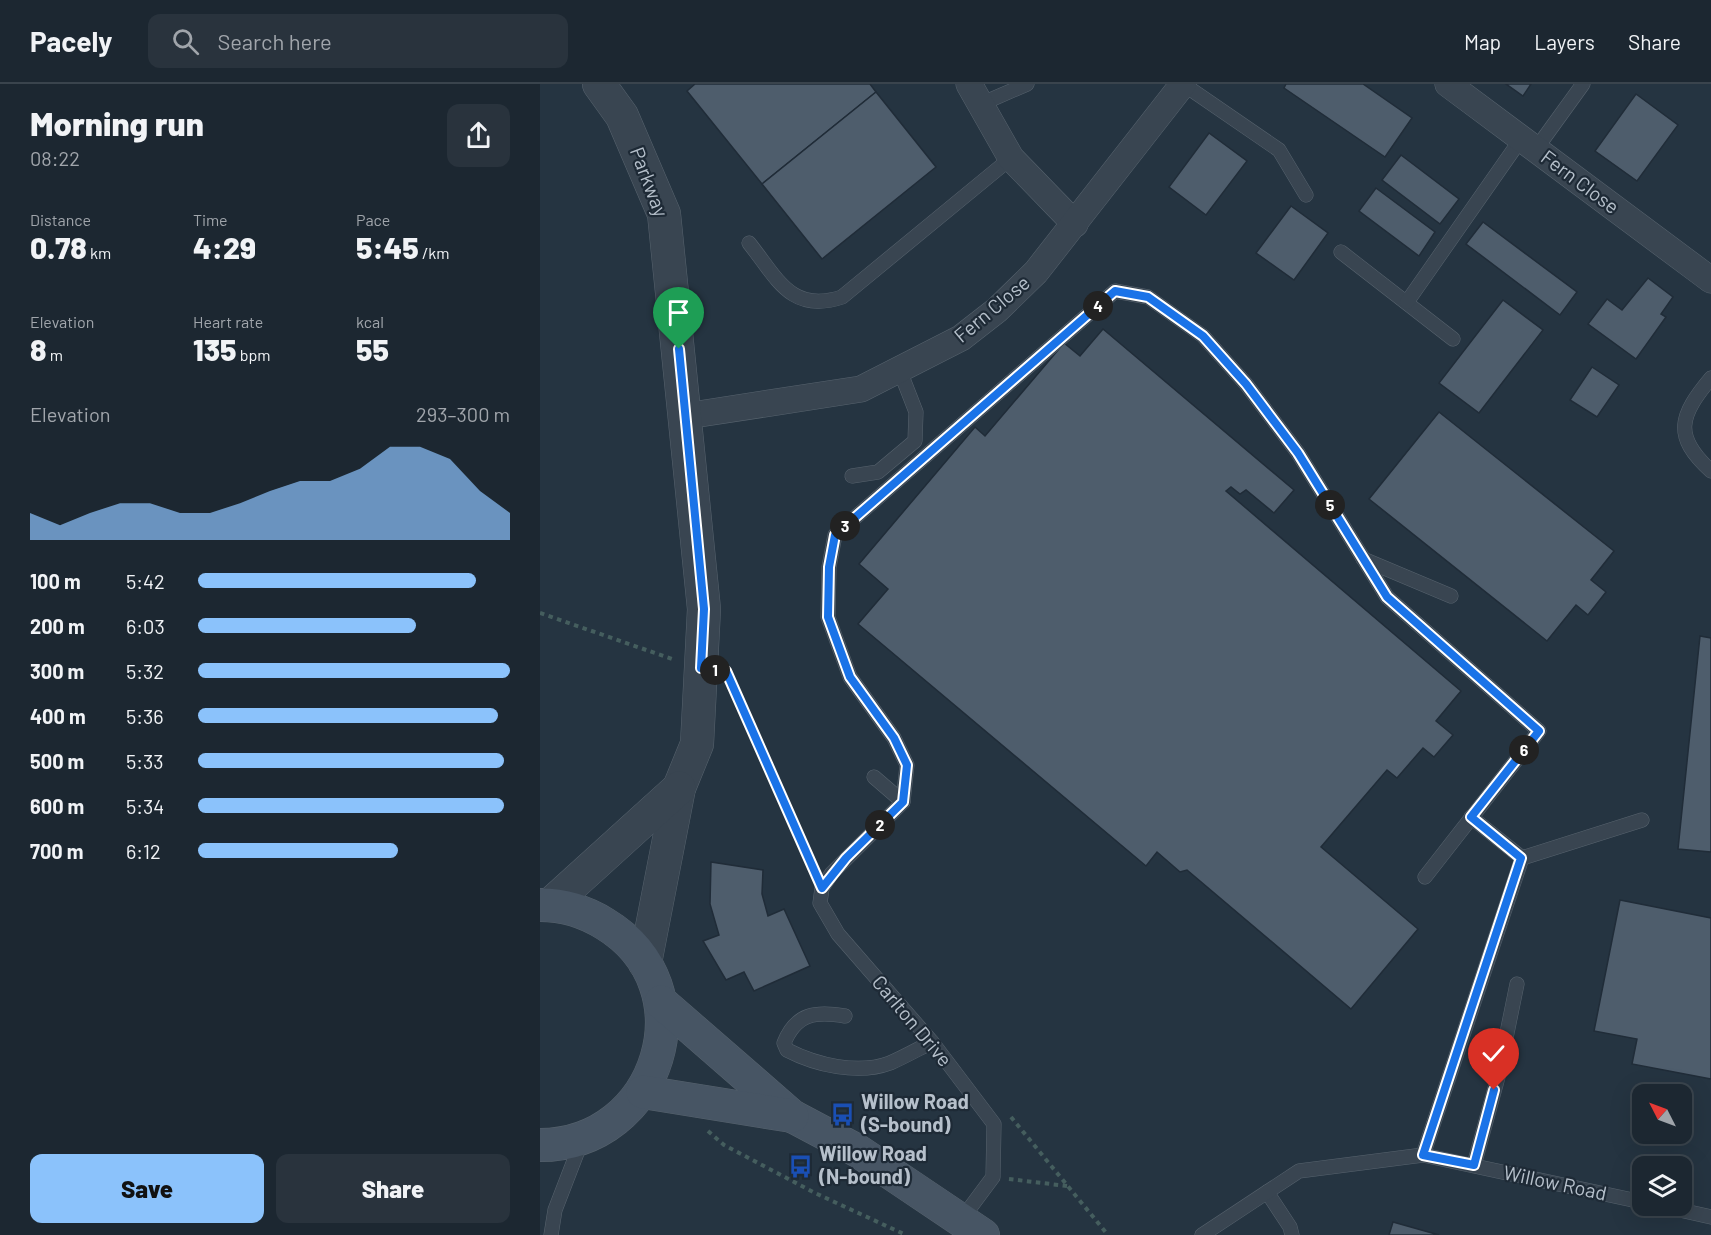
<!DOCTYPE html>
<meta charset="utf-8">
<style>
:root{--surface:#1c2731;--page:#29333d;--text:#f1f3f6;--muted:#a0a5ab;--line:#3a444d;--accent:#8bc2fb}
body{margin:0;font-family:Barlow,sans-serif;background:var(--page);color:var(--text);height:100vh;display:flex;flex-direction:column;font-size:22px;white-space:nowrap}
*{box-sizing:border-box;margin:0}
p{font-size:20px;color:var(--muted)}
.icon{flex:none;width:33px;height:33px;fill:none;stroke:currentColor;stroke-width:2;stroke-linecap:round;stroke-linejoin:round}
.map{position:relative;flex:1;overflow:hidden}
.panel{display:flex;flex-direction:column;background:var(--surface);width:540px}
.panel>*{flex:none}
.needle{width:39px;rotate:312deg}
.controls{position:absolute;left:1092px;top:1000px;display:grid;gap:12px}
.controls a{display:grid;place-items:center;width:60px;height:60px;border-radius:12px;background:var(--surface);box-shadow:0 6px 24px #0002,0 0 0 2px var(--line);font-size:30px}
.pin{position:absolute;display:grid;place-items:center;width:51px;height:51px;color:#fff;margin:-62px -26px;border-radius:50% 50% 50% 0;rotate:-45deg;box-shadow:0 0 6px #0007}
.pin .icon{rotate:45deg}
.km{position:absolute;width:30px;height:30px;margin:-15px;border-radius:50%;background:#222;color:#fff;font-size:16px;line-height:30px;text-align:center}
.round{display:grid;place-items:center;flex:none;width:63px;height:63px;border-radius:12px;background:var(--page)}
.summary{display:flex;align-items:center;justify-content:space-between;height:102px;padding:0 30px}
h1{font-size:33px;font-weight:800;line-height:45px}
.figures{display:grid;grid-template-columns:repeat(3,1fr);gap:9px;height:102px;padding:6px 30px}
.figures div{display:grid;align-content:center}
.figures b{font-size:30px;font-weight:800}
.figures small{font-size:16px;font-weight:400}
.figures p{font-size:16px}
.chart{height:168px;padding:12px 30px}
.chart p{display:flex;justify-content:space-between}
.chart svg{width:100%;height:108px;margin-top:6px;fill:var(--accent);opacity:.7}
.primary-button{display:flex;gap:12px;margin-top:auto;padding:12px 30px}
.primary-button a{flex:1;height:69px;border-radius:12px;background:var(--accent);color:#111;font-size:24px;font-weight:800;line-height:69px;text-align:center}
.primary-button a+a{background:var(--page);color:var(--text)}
ul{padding:0 30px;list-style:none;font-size:20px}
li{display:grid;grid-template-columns:96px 72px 1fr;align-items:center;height:45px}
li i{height:15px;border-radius:8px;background:var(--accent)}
header{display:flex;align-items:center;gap:36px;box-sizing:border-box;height:84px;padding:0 30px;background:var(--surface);border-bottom:2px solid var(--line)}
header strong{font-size:28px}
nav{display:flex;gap:33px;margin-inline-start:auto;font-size:21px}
.search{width:420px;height:54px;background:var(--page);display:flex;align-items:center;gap:15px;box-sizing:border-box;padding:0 21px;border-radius:12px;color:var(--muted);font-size:22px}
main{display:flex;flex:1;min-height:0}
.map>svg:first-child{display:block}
.building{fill:#4e5d6c;stroke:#202c38;stroke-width:1.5}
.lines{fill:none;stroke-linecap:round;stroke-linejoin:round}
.service-casing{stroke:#57636e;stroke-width:15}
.minor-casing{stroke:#57636e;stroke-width:27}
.tertiary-casing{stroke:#57636e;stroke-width:34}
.secondary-casing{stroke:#57636e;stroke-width:34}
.path{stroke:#455e5e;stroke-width:4;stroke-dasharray:4.5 4.5;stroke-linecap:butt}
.service{stroke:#394551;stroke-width:14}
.minor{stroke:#394551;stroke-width:26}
.tertiary{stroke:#394551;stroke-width:33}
.secondary{stroke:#475564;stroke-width:33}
.route-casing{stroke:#fff;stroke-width:12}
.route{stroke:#1a73e8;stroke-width:8}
.labels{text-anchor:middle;stroke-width:4.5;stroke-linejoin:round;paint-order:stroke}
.street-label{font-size:20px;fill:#b6c0cb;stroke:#1e2a36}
.poi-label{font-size:20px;font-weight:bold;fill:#b6c0cb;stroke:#1e2a36;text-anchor:start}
</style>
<header>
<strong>Pacely</strong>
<div class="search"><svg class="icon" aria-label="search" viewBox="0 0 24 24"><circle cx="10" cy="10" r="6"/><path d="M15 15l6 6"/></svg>Search here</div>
<nav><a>Map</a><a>Layers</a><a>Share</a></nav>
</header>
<main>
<section class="panel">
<div class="summary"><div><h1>Morning run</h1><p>08:22</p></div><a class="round"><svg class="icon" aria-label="share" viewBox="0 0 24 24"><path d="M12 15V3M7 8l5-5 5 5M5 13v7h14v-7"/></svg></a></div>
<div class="figures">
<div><p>Distance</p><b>0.78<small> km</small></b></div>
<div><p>Time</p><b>4:29</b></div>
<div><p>Pace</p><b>5:45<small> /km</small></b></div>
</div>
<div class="figures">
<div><p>Elevation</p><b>8<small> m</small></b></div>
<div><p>Heart rate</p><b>135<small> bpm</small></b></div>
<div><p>kcal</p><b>55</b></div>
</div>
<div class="chart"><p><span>Elevation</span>293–300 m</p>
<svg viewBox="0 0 160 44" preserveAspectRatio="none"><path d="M0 44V33L10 38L20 33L30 29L40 29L50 33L60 33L70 29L80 24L90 20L100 20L110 15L120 6L130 6L140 11L150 24L160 33V44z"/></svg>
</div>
<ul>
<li><b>100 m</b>5:42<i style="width:89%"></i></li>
<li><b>200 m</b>6:03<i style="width:70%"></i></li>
<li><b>300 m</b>5:32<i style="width:100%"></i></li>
<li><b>400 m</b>5:36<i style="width:96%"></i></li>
<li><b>500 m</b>5:33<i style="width:98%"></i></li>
<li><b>600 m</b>5:34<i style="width:98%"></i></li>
<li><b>700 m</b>6:12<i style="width:64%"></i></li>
</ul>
<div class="primary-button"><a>Save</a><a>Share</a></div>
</section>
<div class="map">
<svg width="1171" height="1151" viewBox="0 0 1171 1151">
<rect width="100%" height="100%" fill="#253441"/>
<g class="building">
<path d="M155 0H330L336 8 222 100 147 7Z"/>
<path d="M746 0H823L872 34 845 73 744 4Z"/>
<path d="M966 0H991L983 12Z"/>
<path d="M336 8 396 83 282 175 222 100Z"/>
<path d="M1096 10 1138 41 1097 97 1055 67Z"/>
<path d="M669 49 707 77 666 131 629 103Z"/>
<path d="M861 71 919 115 900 140 842 96Z"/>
<path d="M836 104 895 148 879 172 819 127Z"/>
<path d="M751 122 788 149 754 196 716 169Z"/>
<path d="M943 138 1037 208 1020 231 926 160Z"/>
<path d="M1108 194 1133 213 1121 230 1126 233 1096 275 1048 240 1067 215 1082 226Z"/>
<path d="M963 216 1003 246 939 329 899 299Z"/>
<path d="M563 245 754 406 734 429 706 406 700 410 691 403 686 407 921 607 896 637 913 651 894 673 883 664 857 694 847 686 781 763 878 845 811 925 647 786 640 788 617 768 606 782 318 540 348 505 319 480 435 343 445 352 524 259 540 272Z"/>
<path d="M1052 283 1079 301 1057 333 1030 316Z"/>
<path d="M899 328 1074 467 1051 496 1066 508 1048 531 1036 521 1007 557 829 415Z"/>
<path d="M1160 552 1171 554V768L1138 765Z"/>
<path d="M171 778 223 786 222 810 228 832 244 825 270 882 214 907 204 888 186 896 163 857 179 851 170 820Z"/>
<path d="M1080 816 1171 834V995L1092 980 1097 955 1054 947Z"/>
<path d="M853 1138 899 1151H849Z"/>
</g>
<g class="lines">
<defs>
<g id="service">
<path d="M643 0 739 66 766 111"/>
<path d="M441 20 487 0"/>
<path d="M996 65 1043 0"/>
<path d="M209 159C237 194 251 230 302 213L471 74"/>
<path d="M801 168 913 255"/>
<path d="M867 218 981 55"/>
<path d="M1171 294C1140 331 1132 352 1171 387"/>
<path d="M312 392 338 388 375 357 376 328 360 287"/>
<path d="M823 475 911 512"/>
<path d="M334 693 363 718 292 789 282 804 280 819 298 850 392 958 454 1040 453 1093 421 1136"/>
<path d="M363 718 367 681 354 654 310 593 288 533 289 483 295 451 575 207 608 213 663 252 706 300 758 369 847 513 999 647 885 793"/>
<path d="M931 733 982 774 1102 736"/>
<path d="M305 932C276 927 256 929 244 959L247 966C276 981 318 991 350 979 364 973 378 965 392 958"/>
<path d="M883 1071 982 774"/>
<path d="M934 1081 958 993 977 900"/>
<path d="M727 1108 750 1143 752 1151"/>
<path d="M1122 1122 1171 1133"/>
<path d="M11 1151 15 1126 42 1056"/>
<path d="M662 1151 759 1087 883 1071 1102 1118"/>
</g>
<g id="minor">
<path d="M429 0 471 74 535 140"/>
<path d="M908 0 1171 196"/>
<path d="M146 332 321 305 421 254 457 226 496 188 643 0"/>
</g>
<g id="tertiary">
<path d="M59 0 82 32 124 130 164 525 157 660 139 704 105 879"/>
<path d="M10 821 139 704"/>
</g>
<g id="secondary">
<path d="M0 821C23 821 46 828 65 840 169 903 120 1061 0 1061"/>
<path d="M121 918 252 1032 318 1067 443 1151"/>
<path d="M103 1008 252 1032"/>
</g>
</defs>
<use href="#service" class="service-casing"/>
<use href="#minor" class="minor-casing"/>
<use href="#tertiary" class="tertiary-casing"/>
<use href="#secondary" class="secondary-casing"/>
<g class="path">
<path d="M0 529 135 576"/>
<path d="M189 593 274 786"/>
<path d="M471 1033 568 1151"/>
<path d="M168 1047 184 1061 275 1109 366 1151"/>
<path d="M469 1095 527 1102"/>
</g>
<use href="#service" class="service"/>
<use href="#minor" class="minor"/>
<use href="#tertiary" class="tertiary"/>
<use href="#secondary" class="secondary"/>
</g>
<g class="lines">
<defs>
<path id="route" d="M139 265 164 525 161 584 186 587 282 804 306 774 363 718 367 681 354 654 310 593 288 533 289 483 295 451 575 207 608 213 663 252 706 300 758 369 847 513 999 647 931 733 981 774 883 1071 934 1081 954 1006"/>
</defs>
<use href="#route" class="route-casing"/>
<use href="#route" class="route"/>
</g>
<defs>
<symbol id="bus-bare" viewBox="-9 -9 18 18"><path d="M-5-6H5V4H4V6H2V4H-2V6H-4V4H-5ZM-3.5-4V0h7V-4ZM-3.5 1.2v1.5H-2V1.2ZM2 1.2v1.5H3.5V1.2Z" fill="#1a4fb4" stroke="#1e2a36" stroke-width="2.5" paint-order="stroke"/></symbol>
</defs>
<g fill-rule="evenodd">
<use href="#bus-bare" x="286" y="1014" width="33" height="33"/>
<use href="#bus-bare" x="244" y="1066" width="33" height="33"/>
</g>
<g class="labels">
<g class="street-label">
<text transform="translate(109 98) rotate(69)" y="7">Parkway</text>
<text transform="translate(1040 98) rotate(37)" y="7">Fern Close</text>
<text transform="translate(452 225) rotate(-40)" y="7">Fern Close</text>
<text transform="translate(372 937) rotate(50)" y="7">Carlton Drive</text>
<text transform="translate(1015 1099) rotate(12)" y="7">Willow Road</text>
</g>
<g class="poi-label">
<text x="321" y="1025">Willow Road<tspan x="321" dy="23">(S-bound)</tspan></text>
<text x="279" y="1077">Willow Road<tspan x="279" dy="23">(N-bound)</tspan></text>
</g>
</g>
</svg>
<div class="controls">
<a><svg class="needle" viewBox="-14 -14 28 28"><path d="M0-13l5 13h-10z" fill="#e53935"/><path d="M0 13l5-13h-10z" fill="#a0a5ab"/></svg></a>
<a><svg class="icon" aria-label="layers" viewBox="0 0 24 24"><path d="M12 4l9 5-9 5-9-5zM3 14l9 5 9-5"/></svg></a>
</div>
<div class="pin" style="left:139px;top:265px;background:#1e9e55"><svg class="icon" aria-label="arrive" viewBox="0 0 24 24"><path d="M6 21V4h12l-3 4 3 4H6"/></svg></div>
<div class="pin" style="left:954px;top:1006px;background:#d93025"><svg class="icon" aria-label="check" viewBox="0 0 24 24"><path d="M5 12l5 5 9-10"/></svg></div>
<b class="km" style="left:175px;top:586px">1</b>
<b class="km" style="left:340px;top:741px">2</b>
<b class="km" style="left:305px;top:442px">3</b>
<b class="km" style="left:558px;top:222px">4</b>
<b class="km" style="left:790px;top:421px">5</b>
<b class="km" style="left:984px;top:666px">6</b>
</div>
</main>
